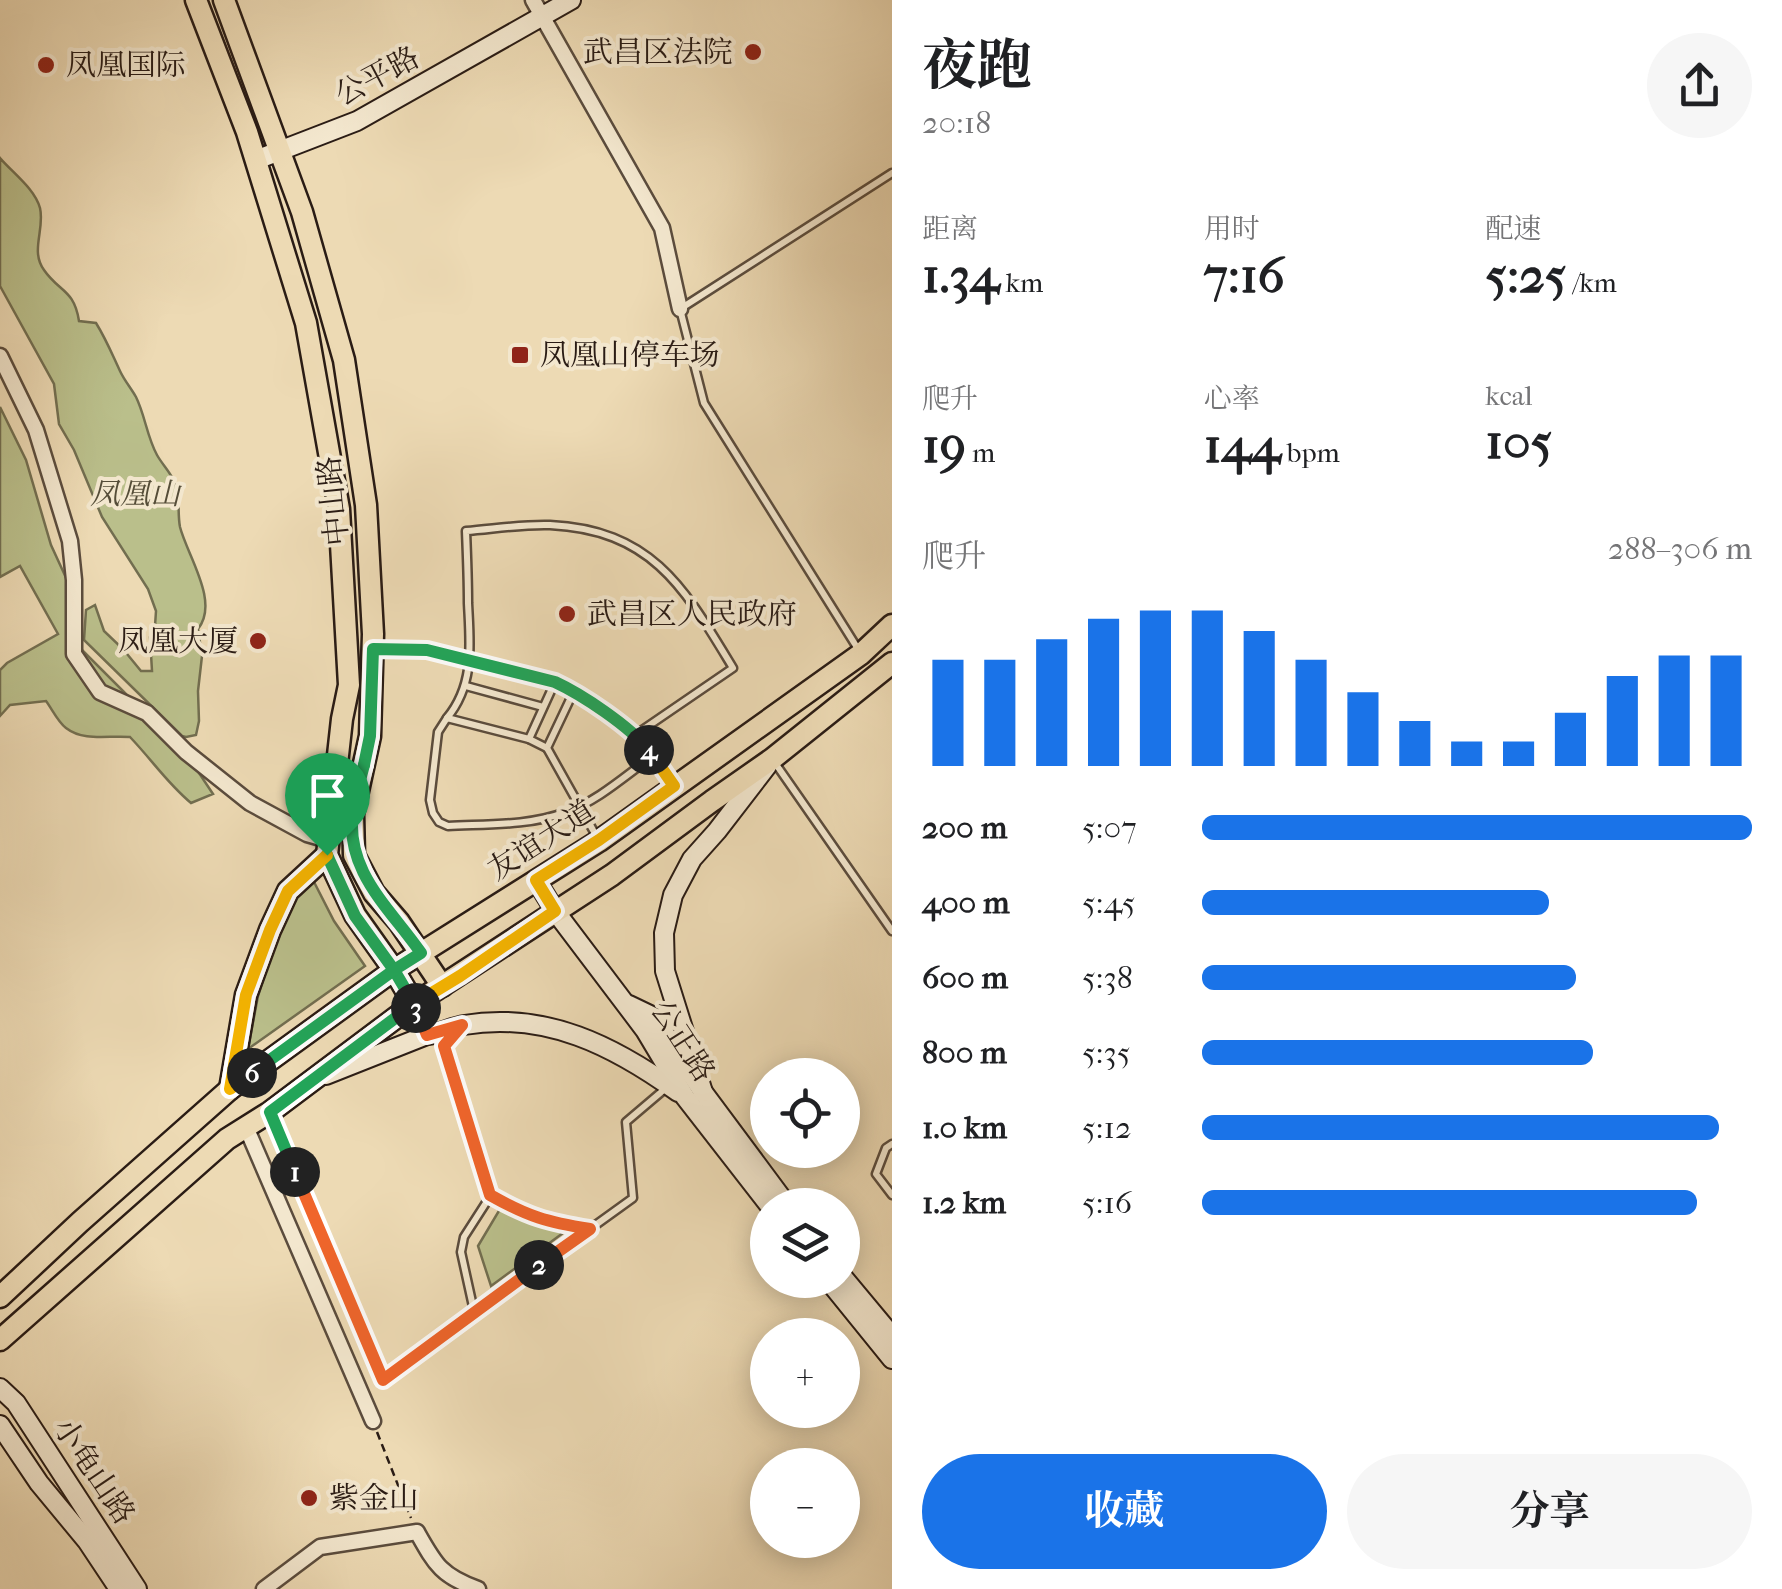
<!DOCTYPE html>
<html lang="zh">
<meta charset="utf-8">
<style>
:root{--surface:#fff;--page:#f6f6f6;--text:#202124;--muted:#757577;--accent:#1a73e8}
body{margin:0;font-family:"IM FELL French Canon","Noto Serif SC",serif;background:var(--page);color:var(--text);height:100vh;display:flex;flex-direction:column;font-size:38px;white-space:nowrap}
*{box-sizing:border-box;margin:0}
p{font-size:32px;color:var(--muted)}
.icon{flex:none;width:55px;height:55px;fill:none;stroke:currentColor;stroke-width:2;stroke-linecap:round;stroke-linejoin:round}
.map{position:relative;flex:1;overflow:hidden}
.details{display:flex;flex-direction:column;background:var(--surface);width:890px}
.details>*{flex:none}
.fabs{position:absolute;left:750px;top:1058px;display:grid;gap:20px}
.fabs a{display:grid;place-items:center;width:110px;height:110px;border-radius:50%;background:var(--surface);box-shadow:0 5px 25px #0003;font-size:50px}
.pin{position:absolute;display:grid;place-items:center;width:85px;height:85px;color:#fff;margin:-102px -42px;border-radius:50% 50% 50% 0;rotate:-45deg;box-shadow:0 0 10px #0007}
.pin .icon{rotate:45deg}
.km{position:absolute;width:50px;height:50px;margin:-25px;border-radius:50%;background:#222;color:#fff;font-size:28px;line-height:50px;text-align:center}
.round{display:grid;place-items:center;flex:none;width:105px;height:105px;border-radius:52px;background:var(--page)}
.summary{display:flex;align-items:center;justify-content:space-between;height:170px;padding:0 30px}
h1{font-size:55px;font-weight:700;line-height:75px}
.figures{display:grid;grid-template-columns:repeat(3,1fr);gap:15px;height:170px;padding:10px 30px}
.figures div{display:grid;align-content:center}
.figures b{font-size:50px;font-weight:700}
.figures small{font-size:28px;font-weight:400}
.figures p{font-size:28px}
.chart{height:280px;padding:20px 30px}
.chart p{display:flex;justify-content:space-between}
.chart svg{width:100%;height:180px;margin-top:10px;stroke:var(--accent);stroke-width:6}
.action{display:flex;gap:20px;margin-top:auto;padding:20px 30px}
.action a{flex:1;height:115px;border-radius:60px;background:var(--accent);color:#fff;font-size:40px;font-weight:700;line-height:115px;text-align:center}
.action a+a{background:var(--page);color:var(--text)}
ul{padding:0 30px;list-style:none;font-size:32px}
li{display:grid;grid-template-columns:160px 120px 1fr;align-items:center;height:75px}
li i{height:25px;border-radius:12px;background:var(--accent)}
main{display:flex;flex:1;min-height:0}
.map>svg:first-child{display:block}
.green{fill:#babf8b;stroke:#726e50;stroke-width:2.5}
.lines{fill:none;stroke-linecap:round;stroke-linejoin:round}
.lane-casing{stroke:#5b4c3d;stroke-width:11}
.street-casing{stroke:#5b4c3d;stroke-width:19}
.secondary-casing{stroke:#2a1c15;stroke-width:22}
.primary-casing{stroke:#2a1c15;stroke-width:25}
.path{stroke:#2a1c15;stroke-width:2.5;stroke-dasharray:8 5;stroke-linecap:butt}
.lane{stroke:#f3e7ce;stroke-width:6}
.street{stroke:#f3e7ce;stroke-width:14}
.secondary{stroke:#f3e7ce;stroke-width:18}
.primary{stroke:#eddab4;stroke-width:20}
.split-1-casing{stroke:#fff;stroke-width:20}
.split-2-casing{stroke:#fff;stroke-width:20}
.split-3-casing{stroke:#fff;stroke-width:20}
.split-4-casing{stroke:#fff;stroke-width:20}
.split-5-casing{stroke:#fff;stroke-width:20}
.split-6-casing{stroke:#fff;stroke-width:20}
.split-7-casing{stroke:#fff;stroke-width:20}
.split-1{stroke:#22a559;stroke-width:12}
.split-2{stroke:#f0652b;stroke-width:12}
.split-3{stroke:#f0652b;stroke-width:12}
.split-4{stroke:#f5b400;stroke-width:12}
.split-5{stroke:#22a559;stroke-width:12}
.split-6{stroke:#22a559;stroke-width:12}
.split-7{stroke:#f5b400;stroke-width:12}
.poi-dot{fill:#8f2418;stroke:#f3e7ce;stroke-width:4}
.labels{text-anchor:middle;stroke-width:8;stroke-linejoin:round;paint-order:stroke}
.poi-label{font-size:30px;fill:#2a1c15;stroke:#f3e7ce;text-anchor:start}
.street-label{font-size:30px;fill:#2a1c15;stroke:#f3e7ce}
.park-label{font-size:30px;font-style:italic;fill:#554d38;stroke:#f3e7ce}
</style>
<main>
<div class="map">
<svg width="892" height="1589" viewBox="0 0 892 1589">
<rect width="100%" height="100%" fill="#eddab4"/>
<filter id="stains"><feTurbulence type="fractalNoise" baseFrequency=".002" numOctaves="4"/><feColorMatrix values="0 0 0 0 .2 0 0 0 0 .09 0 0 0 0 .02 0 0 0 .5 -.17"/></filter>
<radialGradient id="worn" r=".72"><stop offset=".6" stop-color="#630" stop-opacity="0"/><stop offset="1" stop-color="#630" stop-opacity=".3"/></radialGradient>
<g class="green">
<path d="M0 158C13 173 35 189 40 208 45 229 30 251 44 270 59 292 74 289 79 321L96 323C106 339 112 354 120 371 124 380 131 388 136 397 145 415 147 437 157 455 162 464 170 472 174 481 181 495 177 512 180 527 187 555 220 602 198 629L202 656 198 691 199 721 196 735 186 737 182 736 84 640 86 610 95 605 104 631 123 649 141 671H152L150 637 155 626 156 611 148 589 102 517 74 450 59 424 54 384 0 286Z"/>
<path d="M0 407 26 460 51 545 68 582 70 627 82 650 187 755 213 794 191 803C167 783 152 760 130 737 109 735 84 742 66 728 58 722 52 709 46 701L10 705 0 716V670L7 663 58 634 20 566 0 577Z"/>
<path d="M313 880 334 921 365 966 248 1049 258 996 273 949 300 884Z"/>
<path d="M500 1209 563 1233 491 1286 478 1246Z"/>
</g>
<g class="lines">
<defs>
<g id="lane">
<path d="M375 649H407L442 653 544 679 574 691 635 735 649 751 673 785"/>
<path d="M858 649 704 403 680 309 892 173"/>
<path d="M466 686 543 707"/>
<path d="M574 691 547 748 598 839"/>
<path d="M447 718C475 684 470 645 468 603 468 579 467 555 466 531 493 529 522 524 550 525 653 530 685 589 733 668L635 735"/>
<path d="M529 739 555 682"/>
<path d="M547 748 529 739 447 718 438 732 430 800 433 813 439 822 448 826C486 824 530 826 566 812 598 801 626 775 653 756"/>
<path d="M773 760 892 931"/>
<path d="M455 1033 444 1046 491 1195C529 1217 547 1222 590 1229L633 1198 626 1122 666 1088"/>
<path d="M270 1114 383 1380 474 1311 461 1252 464 1237 491 1195"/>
<path d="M892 1144 886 1148 876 1174 892 1195"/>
<path d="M474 1311 589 1230"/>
</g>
<g id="street">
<path d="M533 0 662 228 680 309"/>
<path d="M0 356 36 430 70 541 74 580V654L100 692 147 713 186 752 250 803 307 834 328 840"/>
<path d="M246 1127 373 1421"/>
<path d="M264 1589 320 1547 417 1532C435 1564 441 1576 478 1589"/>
</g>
<g id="secondary">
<path d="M256 160 357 121 571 0"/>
<path d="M536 880 555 911 645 1030 685 1097 769 1205"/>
<path d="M414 1004 427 1035C440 1034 451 1027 464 1025 546 1011 614 1046 678 1092"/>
<path d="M629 1005 654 1017 703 1092 787 1205"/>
<path d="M326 1075 427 1035"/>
<path d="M703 1092 665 971 664 933 673 895 692 859 717 831 767 766"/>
<path d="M842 1276 892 1336"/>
<path d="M828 1280 892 1359"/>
<path d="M0 1388 16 1403 137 1589"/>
<path d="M0 1425 39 1483 87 1541 119 1589"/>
</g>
<g id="primary">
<path d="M196 0 247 132 306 323 339 509 349 685 342 719 327 855 355 915 394 970 414 1004"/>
<path d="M224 0 302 212 344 360 366 505 373 634 370 736 353 814 354 855 374 893 399 922 442 986"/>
<path d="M230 1089 246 995 270 930 288 891 327 855"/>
<path d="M0 1297 80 1222 230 1089 394 970 599 841 861 654 892 625"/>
<path d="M0 1340 227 1139 270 1112 414 1004 612 875 712 801 772 759 892 663"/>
</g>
</defs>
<use href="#lane" class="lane-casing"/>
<use href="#street" class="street-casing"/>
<use href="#secondary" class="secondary-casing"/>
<use href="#primary" class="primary-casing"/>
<path class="path" d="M377 1432 411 1518"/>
<use href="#lane" class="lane"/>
<use href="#street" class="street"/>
<use href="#secondary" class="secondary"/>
<use href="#primary" class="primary"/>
</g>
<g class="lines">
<defs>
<path id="split-1" d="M295 1172 270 1112 414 1004 394 970 355 916 327 855"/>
<path id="split-2" d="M295 1172 383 1380 539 1265"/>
<path id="split-3" d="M416 1008 427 1035 462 1025 444 1046 490 1195C529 1217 547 1222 590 1229L539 1265"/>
<path id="split-4" d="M416 1008 414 1004 460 976 555 911 536 880 599 840 674 786 649 750"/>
<path id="split-5" d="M364 765 370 736 373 649 427 650 555 682C583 695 629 726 649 750"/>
<path id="split-6" d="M252 1073 394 970 421 953C390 908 344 871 353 810 356 795 360 780 364 765"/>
<path id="split-7" d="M252 1073 230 1089 246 995 270 930 288 891 327 855"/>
</defs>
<use href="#split-1" class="split-1-casing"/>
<use href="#split-2" class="split-2-casing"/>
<use href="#split-3" class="split-3-casing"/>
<use href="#split-4" class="split-4-casing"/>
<use href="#split-5" class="split-5-casing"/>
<use href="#split-6" class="split-6-casing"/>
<use href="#split-7" class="split-7-casing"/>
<use href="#split-1" class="split-1"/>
<use href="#split-2" class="split-2"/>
<use href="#split-3" class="split-3"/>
<use href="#split-4" class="split-4"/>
<use href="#split-5" class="split-5"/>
<use href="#split-6" class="split-6"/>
<use href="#split-7" class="split-7"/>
</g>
<g class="poi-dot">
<circle cx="753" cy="52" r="10"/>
<circle cx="46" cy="65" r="10"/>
<rect x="510" y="345" width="20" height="20" rx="5"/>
<circle cx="567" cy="614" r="10"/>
<circle cx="258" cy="641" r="10"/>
<circle cx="309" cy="1498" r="10"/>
</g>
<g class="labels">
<g class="poi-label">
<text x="733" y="62" text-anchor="end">武昌区法院</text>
<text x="66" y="75">凤凰国际</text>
<text x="540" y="365">凤凰山停车场</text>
<text x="587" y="624">武昌区人民政府</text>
<text x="238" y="651" text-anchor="end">凤凰大厦</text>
<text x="329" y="1508">紫金山</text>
</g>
<g class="street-label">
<text transform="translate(377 76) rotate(-28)" y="10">公平路</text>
<text transform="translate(333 501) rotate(-96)" y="10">中山路</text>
<text transform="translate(541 840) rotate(-33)" y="10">友谊大道</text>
<text transform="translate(683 1041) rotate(57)" y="10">公正路</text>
<text transform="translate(94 1471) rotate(56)" y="10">小龟山路</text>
</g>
<g class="park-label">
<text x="135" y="504">凤凰山</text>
</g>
</g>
<rect width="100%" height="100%" filter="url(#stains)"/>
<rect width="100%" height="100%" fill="url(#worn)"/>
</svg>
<div class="fabs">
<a><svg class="icon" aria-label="locate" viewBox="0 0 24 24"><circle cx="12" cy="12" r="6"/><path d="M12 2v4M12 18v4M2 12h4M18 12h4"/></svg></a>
<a><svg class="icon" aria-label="layers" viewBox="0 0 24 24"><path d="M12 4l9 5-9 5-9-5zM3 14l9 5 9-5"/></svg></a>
<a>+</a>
<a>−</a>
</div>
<div class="pin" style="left:327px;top:855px;background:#1e9e55"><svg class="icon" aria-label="arrive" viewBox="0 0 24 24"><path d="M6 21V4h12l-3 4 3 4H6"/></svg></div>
<b class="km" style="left:295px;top:1172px">1</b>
<b class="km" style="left:539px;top:1265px">2</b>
<b class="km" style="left:416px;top:1008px">3</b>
<b class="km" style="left:649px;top:750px">4</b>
<b class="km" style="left:252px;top:1073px">6</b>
</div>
<section class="details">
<div class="summary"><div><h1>夜跑</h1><p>20:18</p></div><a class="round"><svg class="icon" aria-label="share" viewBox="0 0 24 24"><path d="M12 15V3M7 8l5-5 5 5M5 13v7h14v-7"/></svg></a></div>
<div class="figures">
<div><p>距离</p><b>1.34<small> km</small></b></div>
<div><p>用时</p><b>7:16</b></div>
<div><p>配速</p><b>5:25<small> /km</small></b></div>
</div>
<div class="figures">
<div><p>爬升</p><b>19<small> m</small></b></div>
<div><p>心率</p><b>144<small> bpm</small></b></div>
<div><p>kcal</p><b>105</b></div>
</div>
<div class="chart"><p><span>爬升</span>288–306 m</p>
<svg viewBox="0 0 160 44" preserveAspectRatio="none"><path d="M5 44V18M15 44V18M25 44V13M35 44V8M45 44V6M55 44V6M65 44V11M75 44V18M85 44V26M95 44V33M105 44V38M115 44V38M125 44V31M135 44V22M145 44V17M155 44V17"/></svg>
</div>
<ul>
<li><b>200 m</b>5:07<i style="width:100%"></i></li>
<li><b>400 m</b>5:45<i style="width:63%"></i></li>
<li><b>600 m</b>5:38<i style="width:68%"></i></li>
<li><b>800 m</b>5:35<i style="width:71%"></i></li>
<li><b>1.0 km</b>5:12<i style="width:94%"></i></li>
<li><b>1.2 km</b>5:16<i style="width:90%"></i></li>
</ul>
<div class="action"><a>收藏</a><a>分享</a></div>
</section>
</main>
